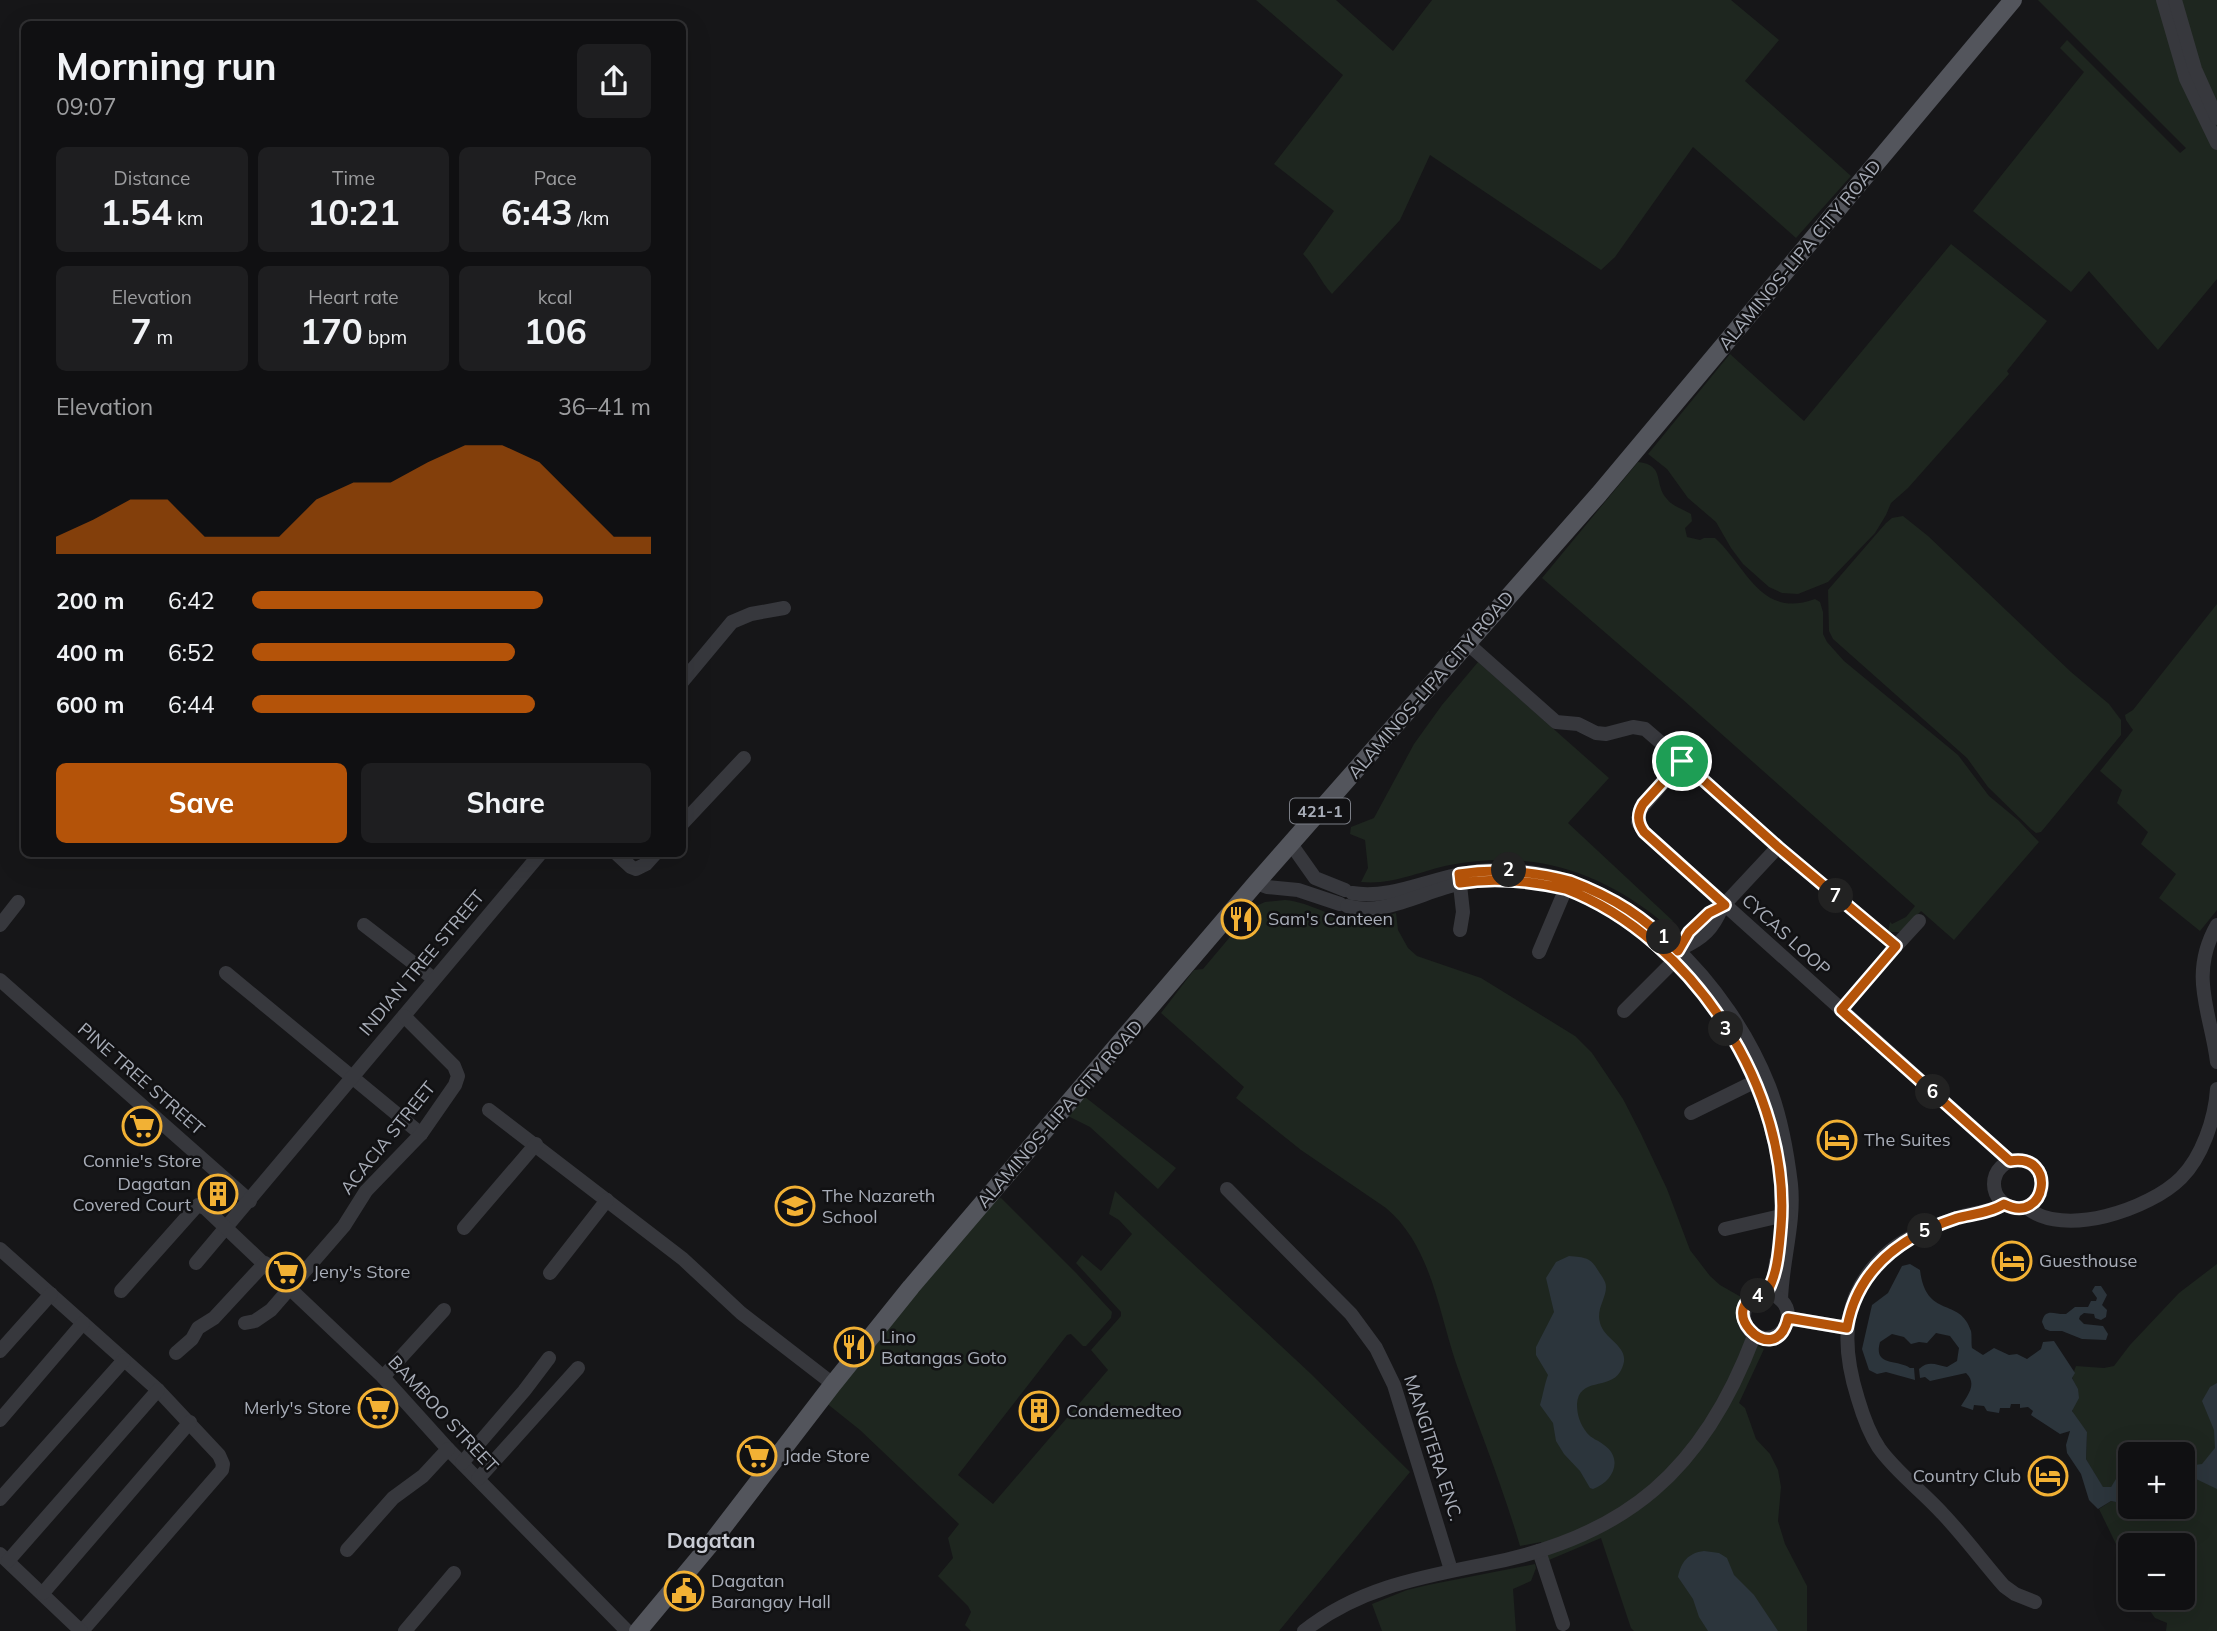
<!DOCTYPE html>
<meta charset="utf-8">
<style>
:root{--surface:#101012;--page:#1e1e20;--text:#f1f3f6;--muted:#9c9d9f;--line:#303032;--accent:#b45309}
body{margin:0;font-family:Mulish,sans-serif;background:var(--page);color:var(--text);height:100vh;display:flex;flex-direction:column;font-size:26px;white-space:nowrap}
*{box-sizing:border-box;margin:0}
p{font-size:23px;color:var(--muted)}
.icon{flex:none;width:38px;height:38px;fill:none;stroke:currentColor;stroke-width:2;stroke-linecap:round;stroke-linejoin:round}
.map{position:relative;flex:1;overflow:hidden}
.side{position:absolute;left:21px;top:21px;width:665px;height:836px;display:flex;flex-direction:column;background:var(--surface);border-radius:10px;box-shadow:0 7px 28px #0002,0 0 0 2px var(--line)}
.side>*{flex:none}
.fabs{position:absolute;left:2118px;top:1442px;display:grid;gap:14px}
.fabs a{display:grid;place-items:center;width:77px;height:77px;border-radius:10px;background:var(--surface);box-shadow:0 7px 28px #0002,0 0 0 2px var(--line);font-size:35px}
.pin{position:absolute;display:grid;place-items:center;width:60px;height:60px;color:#fff;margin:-30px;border:4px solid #fff;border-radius:50%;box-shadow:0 2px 7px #0007}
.km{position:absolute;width:35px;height:35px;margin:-18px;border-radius:50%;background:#222;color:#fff;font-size:19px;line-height:35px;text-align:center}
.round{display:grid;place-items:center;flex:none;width:74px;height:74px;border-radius:10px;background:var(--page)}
.head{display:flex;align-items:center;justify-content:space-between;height:119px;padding:0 35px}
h1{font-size:38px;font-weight:700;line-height:52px}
.figures{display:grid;grid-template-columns:repeat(3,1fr);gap:10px;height:119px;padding:7px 35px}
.figures div{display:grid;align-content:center;border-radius:10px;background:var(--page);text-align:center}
.figures b{font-size:35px;font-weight:700}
.figures small{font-size:19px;font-weight:400}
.figures p{font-size:19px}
.chart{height:196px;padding:14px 35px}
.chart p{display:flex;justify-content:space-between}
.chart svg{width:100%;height:126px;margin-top:7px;fill:var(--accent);opacity:.7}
.cta{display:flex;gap:14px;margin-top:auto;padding:14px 35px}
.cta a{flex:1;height:80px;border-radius:10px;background:var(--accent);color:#fff;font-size:28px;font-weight:700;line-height:80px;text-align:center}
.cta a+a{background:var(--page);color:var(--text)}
ul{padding:0 35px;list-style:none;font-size:23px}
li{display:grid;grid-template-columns:112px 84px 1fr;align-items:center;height:52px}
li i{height:18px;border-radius:9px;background:var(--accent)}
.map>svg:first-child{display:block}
.green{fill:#1e261f}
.water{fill:#2c353c}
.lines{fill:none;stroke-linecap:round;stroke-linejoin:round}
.minor{stroke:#37383d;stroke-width:14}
.major{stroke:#53555c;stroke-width:18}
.route-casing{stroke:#fff;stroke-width:14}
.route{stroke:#b45309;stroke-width:9}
.labels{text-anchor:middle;stroke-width:5;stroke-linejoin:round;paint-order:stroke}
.shield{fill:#111113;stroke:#7b7e86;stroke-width:2}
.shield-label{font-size:16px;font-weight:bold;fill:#a8adb8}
.street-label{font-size:18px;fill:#a8adb8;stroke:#111113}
.poi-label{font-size:18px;fill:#a8adb8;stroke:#111113;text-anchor:start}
.quarter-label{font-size:21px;font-weight:bold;fill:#c9ccd4;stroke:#111113}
</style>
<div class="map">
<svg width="2217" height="1631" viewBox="0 0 2217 1631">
<rect width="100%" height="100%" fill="#161618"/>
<g class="green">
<path d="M1256 0H1336L1393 51 1432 0H1731L1779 40 1745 81 1851 176 1796 238 1693 147 1615 257 1601 270 1430 155 1400 220 1332 294C1320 281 1315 266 1303 254L1334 211 1274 164 1343 75Z"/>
<path d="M2038 0H2217V279L2158 350 2089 271 2071 292 1973 211 2084 72 2060 48 2067 40 2180 153 2186 148Z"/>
<path d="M1951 244 2047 321 2007 371 2009 374 1908 488 1891 503 1886 515 1875 533 1828 582 1798 594 1782 593 1769 587 1743 564 1731 548 1716 522 1688 498 1667 469 1648 454 1730 354 1804 421Z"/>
<path d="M1638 462C1666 465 1653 484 1667 499 1672 506 1683 509 1691 514L1692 521 1685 528 1687 537 1700 540 1704 538H1715C1747 567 1760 619 1815 599L1820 602 1823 612V634L1827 642 1844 661 1958 755 1989 796 2018 820 2039 842 1954 940 1921 911 1900 932H1888L1890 922 1892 924 1906 917 1915 906 1681 698 1542 578Z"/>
<path d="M1903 516 1928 536 2071 672 2109 704 2121 720V735L2041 832 2036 833 2031 829 1988 787 1967 758 1833 639 1829 631 1828 590 1886 523 1892 518Z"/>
<path d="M2217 604V910L2200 931 2159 898 2176 874 2141 844 2148 832 2117 803 2122 790 2100 771 2133 730 2126 720 2125 715 2133 710Z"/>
<path d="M1478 662 1609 778 1568 823 1673 921 1669 924H1665C1601 871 1533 849 1450 865 1420 871 1394 885 1361 882L1368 868 1365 840 1350 834 1351 827 1374 818 1414 744 1442 705Z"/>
<path d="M1285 900C1312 902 1336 922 1364 921 1375 920 1385 916 1396 913L1398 930 1408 948 1417 956 1481 978 1575 1036 1592 1053 1623 1099 1641 1134 1667 1189 1690 1250 1710 1276 1720 1285 1741 1297C1732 1326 1739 1336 1764 1349L1739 1403 1745 1408 1756 1439 1770 1454 1778 1470 1781 1487 1778 1521 1785 1544 1807 1586V1631H1634L1631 1628 1601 1538 1549 1560 1541 1542 1520 1546C1502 1484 1477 1424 1456 1363 1438 1309 1431 1246 1386 1208L1301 1150 1236 1098 1244 1087 1161 1013 1194 970 1203 969 1256 906 1265 902Z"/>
<path d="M1085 1097 1176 1168 1158 1189 1090 1127 1068 1116Z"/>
<path d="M1115 1191 1310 1373 1410 1472 1279 1631H971L965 1625 971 1612 968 1606 938 1576 953 1558 948 1538 959 1524 860 1430 825 1402 856 1361 997 1199 1001 1198 1077 1274 1112 1312 1111 1318 1086 1346H1083L1071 1334 1067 1335 958 1475 993 1504 1108 1370 1091 1350 1121 1316V1312L1076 1263 1082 1255 1101 1271 1132 1234 1119 1220 1109 1214Z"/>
<path d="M2217 1264V1631H2166L2167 1623 2155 1618 2148 1608 2144 1607V1598H2182V1545H2130V1573L2099 1509 2111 1501 2116 1502 2123 1497 2130 1496V1507H2182V1454H2130V1488L2128 1481 2117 1479 2111 1487 2103 1488 2086 1459 2087 1432 2073 1415 2072 1408C2080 1395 2078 1391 2072 1377L2076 1366 2104 1368 2114 1366 2130 1345 2179 1293Z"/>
<path d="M1535 1564 1536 1568 1531 1581 1513 1589 1516 1631H1382L1372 1604 1407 1590 1428 1585Z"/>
</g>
<g class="water">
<path d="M1569 1256C1585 1258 1590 1256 1599 1272 1602 1277 1606 1281 1606 1287 1606 1299 1596 1309 1600 1323 1605 1342 1635 1347 1620 1372 1609 1390 1579 1377 1577 1404 1577 1415 1580 1424 1587 1433 1592 1439 1598 1440 1604 1445 1624 1459 1613 1482 1593 1489L1590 1488 1580 1471 1564 1454 1556 1441 1553 1423 1540 1405C1543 1395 1544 1386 1548 1375L1536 1355V1347L1554 1312 1546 1278 1556 1262Z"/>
<path d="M1910 1264 1920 1270C1926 1320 1960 1296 1971 1331 1972 1335 1971 1343 1972 1348L1983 1355 1994 1348 2009 1355 2017 1354 2027 1359 2041 1349 2043 1342 2054 1341 2075 1373 2072 1378 2078 1389 2079 1398 2072 1411 2087 1432 2086 1459 2103 1487H2111L2116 1479 2130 1480V1496L2122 1497 2116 1502 2111 1501 2098 1509 2089 1500 2081 1474 2067 1453 2066 1445 2070 1431 2060 1434 2031 1415 2033 1411 2028 1407 2020 1408V1404H2011L2010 1408H2000L1999 1413 1987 1411 1984 1406 1974 1405 1973 1410 1961 1406C1967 1396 1978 1384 1966 1373L1930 1381 1925 1377 1920 1378 1919 1369C1929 1360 1936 1365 1947 1367L1957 1361 1959 1348 1950 1336 1936 1333 1927 1343 1919 1342 1911 1344 1904 1337 1892 1334 1880 1342C1873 1367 1897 1359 1910 1368H1914L1915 1380 1886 1372 1877 1374 1869 1370 1862 1349 1872 1305 1888 1293 1902 1266Z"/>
<path d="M2095 1286H2101L2107 1295 2102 1305 2107 1310 2106 1317 2101 1320 2095 1318 2094 1314 2084 1313 2080 1316 2079 1319 2084 1324 2103 1326 2108 1334 2106 1340 2082 1339 2062 1331H2050L2045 1329 2042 1322C2045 1307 2055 1315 2066 1314L2075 1307H2088L2091 1301H2096L2097 1298 2092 1291Z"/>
<path d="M2217 1383V1489L2194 1478 2182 1481V1471L2188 1466 2202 1464 2215 1448 2214 1430 2202 1401 2210 1387Z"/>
<path d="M1704 1551 1719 1553 1727 1558 1734 1575 1754 1595 1778 1631H1708L1699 1617 1693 1599 1678 1577C1681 1562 1688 1553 1704 1551Z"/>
</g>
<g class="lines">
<g class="minor">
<path d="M2163 0 2186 79 2217 143"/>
<path d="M2175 0 2195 69 2217 118"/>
<path d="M1467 643 1556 722 1578 724 1596 733 1606 734 1633 727 1645 729 1682 761"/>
<path d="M682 682 732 622 751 614 784 608"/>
<path d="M682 824 744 758"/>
<path d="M1291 844 1315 878 1345 890"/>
<path d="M1778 847 1682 761 1640 810 1638 822 1644 832 2010 1161"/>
<path d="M617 854 631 867 636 869 646 864 655 854"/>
<path d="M1459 876 1463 912 1460 930"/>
<path d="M1256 883 1267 887 1298 890 1340 904"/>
<path d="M1352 893C1387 899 1423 882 1456 875 1477 870 1499 869 1519 871 1632 880 1729 985 1769 1086 1781 1117 1787 1151 1791 1184 1795 1223 1782 1261 1781 1300"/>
<path d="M1585 897C1699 949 1792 1098 1781 1225"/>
<path d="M1347 906C1384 917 1424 891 1459 884 1484 878 1511 879 1536 883"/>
<path d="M0 925 18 902"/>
<path d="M364 925 434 979"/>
<path d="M2217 925C2188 976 2211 1012 2217 1062"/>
<path d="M1896 946 1919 921"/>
<path d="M1682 948C1703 938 1713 929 1722 907"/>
<path d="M1539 952 1569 881"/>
<path d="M226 973 421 1134"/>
<path d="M0 980 250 1201"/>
<path d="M1624 1011 1674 961 1689 932 1709 913 1722 907 1778 847 1896 946 1841 1010"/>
<path d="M489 1110 683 1259 741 1313 833 1384"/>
<path d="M1691 1113 1762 1078"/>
<circle cx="2018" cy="1184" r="24"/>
<path d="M1227 1189 1351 1314 1376 1348 1394 1385 1451 1570"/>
<path d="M2004 1204C1991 1212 1977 1212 1963 1216 1938 1224 1912 1234 1891 1250 1841 1291 1840 1342 1858 1399 1863 1416 1869 1433 1879 1448 1896 1472 1922 1491 1942 1513 1964 1536 1983 1562 2004 1586L2015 1594 2035 1602"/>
<path d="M2026 1207C2063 1239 2150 1209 2181 1178 2202 1157 2215 1119 2217 1089"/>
<path d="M464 1228 536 1144"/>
<path d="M1725 1229 1789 1214"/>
<path d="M0 1249 158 1390 219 1455 223 1464 222 1470 82 1631"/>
<path d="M196 1263 540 854"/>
<path d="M550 1273 607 1200"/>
<path d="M121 1291 194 1209 198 1205 205 1208 383 1377 448 1449 627 1631"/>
<circle cx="1766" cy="1316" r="22"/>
<path d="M1766 1294 1774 1279 1776 1262"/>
<path d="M1788 1318 1847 1328"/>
<path d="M245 1323 255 1321 271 1310 344 1226 366 1191 421 1134 455 1085 458 1076 454 1066 404 1016"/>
<path d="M0 1351 51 1294"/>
<path d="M176 1353 192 1339 198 1328 214 1318 265 1263"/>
<path d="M383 1377 444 1310"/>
<path d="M0 1420 83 1323"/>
<path d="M462 1463 524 1391 549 1358"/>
<path d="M478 1479 578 1368"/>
<path d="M0 1499 124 1360"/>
<path d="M347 1550 393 1498 423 1476 448 1449"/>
<path d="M1539 1551 1563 1624"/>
<path d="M0 1554 81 1631"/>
<path d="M8 1561 158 1390"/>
<path d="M43 1593 190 1422"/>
<path d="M405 1631 454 1573"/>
<path d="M1304 1631C1358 1588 1421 1577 1486 1564 1627 1537 1704 1469 1754 1336"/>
</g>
<path class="major" d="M638 1631 708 1547 833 1384 911 1287 1256 883 1599 494 2013 0"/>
</g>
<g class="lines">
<defs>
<path id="route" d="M1682 761 1643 804C1637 814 1637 822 1644 832L1725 905 1709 913 1689 932 1678 951C1644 917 1615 898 1570 881L1566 889C1531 881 1496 877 1460 883L1459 874C1497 868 1532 871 1570 881L1566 889C1693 938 1792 1091 1781 1227 1779 1249 1778 1274 1766 1294 1708 1302 1775 1375 1788 1318L1847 1328C1857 1269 1902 1236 1957 1218 1972 1214 1990 1213 2004 1204 2047 1226 2058 1152 2010 1161L1841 1010 1896 946 1778 847 1682 761"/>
</defs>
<use href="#route" class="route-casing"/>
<use href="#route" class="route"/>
</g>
<defs>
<symbol id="restaurant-ring" viewBox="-11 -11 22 22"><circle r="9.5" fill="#111113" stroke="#f2b134" stroke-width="1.5"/><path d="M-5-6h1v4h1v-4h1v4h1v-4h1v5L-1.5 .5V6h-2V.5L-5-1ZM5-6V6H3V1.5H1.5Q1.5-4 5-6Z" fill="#f2b134"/></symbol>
<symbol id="supermarket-ring" viewBox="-11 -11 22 22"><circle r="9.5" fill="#111113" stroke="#f2b134" stroke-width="1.5"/><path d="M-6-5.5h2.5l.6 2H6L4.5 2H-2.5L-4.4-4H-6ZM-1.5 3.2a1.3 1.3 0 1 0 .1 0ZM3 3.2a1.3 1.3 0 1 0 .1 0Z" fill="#f2b134"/></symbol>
<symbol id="hotel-ring" viewBox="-11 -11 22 22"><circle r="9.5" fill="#111113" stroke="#f2b134" stroke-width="1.5"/><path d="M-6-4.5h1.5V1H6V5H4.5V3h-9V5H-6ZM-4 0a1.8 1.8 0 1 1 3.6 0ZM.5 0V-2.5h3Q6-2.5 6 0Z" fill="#f2b134"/></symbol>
<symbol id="building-ring" viewBox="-11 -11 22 22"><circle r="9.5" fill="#111113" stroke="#f2b134" stroke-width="1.5"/><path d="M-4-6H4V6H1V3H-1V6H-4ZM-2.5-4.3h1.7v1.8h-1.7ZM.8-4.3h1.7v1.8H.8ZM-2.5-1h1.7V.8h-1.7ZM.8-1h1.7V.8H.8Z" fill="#f2b134"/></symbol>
<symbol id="school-ring" viewBox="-11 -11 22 22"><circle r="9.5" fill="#111113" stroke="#f2b134" stroke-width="1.5"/><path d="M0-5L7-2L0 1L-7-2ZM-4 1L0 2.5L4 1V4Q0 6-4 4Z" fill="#f2b134"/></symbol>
<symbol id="civic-ring" viewBox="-11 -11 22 22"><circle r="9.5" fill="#111113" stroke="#f2b134" stroke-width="1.5"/><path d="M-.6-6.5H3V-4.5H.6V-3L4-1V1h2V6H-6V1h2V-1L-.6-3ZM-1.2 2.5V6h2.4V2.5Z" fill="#f2b134"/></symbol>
</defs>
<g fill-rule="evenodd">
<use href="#restaurant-ring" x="1219" y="897" width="44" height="44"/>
<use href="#supermarket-ring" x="120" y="1104" width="44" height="44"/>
<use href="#hotel-ring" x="1815" y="1118" width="44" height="44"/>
<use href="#building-ring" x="196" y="1172" width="44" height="44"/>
<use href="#school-ring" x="773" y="1184" width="44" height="44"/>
<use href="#hotel-ring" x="1990" y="1239" width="44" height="44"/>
<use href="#supermarket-ring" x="264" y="1250" width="44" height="44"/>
<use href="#restaurant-ring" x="832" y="1325" width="44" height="44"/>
<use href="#supermarket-ring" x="356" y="1386" width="44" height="44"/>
<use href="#building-ring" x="1017" y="1389" width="44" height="44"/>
<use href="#supermarket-ring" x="735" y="1434" width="44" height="44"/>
<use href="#hotel-ring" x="2026" y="1454" width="44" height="44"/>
<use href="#civic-ring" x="662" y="1569" width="44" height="44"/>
</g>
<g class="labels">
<rect class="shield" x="1290" y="798.5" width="60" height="25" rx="5"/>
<g class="shield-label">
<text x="1320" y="817">421-1</text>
</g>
<g class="street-label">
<text transform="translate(1800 255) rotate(-50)" y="6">ALAMINOS-LIPA CITY ROAD</text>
<text transform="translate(1431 685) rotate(-49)" y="6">ALAMINOS-LIPA CITY ROAD</text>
<text transform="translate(1786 935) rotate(42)" y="6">CYCAS LOOP</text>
<text transform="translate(422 963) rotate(-50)" y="6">INDIAN TREE STREET</text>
<text transform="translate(141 1079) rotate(41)" y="6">PINE TREE STREET</text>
<text transform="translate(1060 1114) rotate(-49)" y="6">ALAMINOS-LIPA CITY ROAD</text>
<text transform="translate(388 1138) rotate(-51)" y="6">ACACIA STREET</text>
<text transform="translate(443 1414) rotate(47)" y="6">BAMBOO STREET</text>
<text transform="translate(1433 1448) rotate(72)" y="6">MANGITERA ENC.</text>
</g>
<g class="poi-label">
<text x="1268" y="925">Sam's Canteen</text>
<text x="1864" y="1146">The Suites</text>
<text x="142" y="1167" text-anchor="middle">Connie's Store</text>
<text x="191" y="1190" text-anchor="end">Dagatan<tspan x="191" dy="21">Covered Court</tspan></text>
<text x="822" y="1202">The Nazareth<tspan x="822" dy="21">School</tspan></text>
<text x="2039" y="1267">Guesthouse</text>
<text x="313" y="1278">Jeny's Store</text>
<text x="881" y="1343">Lino<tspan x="881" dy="21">Batangas Goto</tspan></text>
<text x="351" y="1414" text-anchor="end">Merly's Store</text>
<text x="1066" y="1417">Condemedteo</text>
<text x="784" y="1462">Jade Store</text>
<text x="2021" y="1482" text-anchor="end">Country Club</text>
<text x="711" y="1587">Dagatan<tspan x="711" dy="21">Barangay Hall</tspan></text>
</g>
<g class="quarter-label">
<text x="711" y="1548">Dagatan</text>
</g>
</g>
</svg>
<div class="fabs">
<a>+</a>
<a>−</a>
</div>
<div class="pin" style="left:1682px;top:761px;background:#1e9e55"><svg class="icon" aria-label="arrive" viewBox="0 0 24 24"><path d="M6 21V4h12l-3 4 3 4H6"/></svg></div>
<b class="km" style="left:1664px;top:937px">1</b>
<b class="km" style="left:1509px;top:870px">2</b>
<b class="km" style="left:1726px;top:1029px">3</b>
<b class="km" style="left:1758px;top:1296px">4</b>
<b class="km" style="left:1925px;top:1231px">5</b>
<b class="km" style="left:1933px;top:1092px">6</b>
<b class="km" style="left:1836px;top:896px">7</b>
<section class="side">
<div class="head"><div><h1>Morning run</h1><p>09:07</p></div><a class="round"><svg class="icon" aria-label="share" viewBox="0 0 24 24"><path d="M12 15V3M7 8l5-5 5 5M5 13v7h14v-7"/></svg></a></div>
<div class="figures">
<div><p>Distance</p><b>1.54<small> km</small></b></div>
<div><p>Time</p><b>10:21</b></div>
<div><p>Pace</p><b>6:43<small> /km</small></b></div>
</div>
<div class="figures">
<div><p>Elevation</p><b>7<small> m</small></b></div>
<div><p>Heart rate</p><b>170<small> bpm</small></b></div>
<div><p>kcal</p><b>106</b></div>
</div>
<div class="chart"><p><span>Elevation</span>36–41 m</p>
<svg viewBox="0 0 160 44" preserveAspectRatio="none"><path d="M0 44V38L10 32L20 25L30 25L40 38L50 38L60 38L70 25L80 19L90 19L100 12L110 6L120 6L130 12L140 25L150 38L160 38V44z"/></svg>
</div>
<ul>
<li><b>200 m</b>6:42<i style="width:73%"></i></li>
<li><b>400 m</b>6:52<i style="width:66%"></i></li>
<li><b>600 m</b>6:44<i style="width:71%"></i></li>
</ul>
<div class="cta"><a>Save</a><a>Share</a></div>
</section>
</div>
